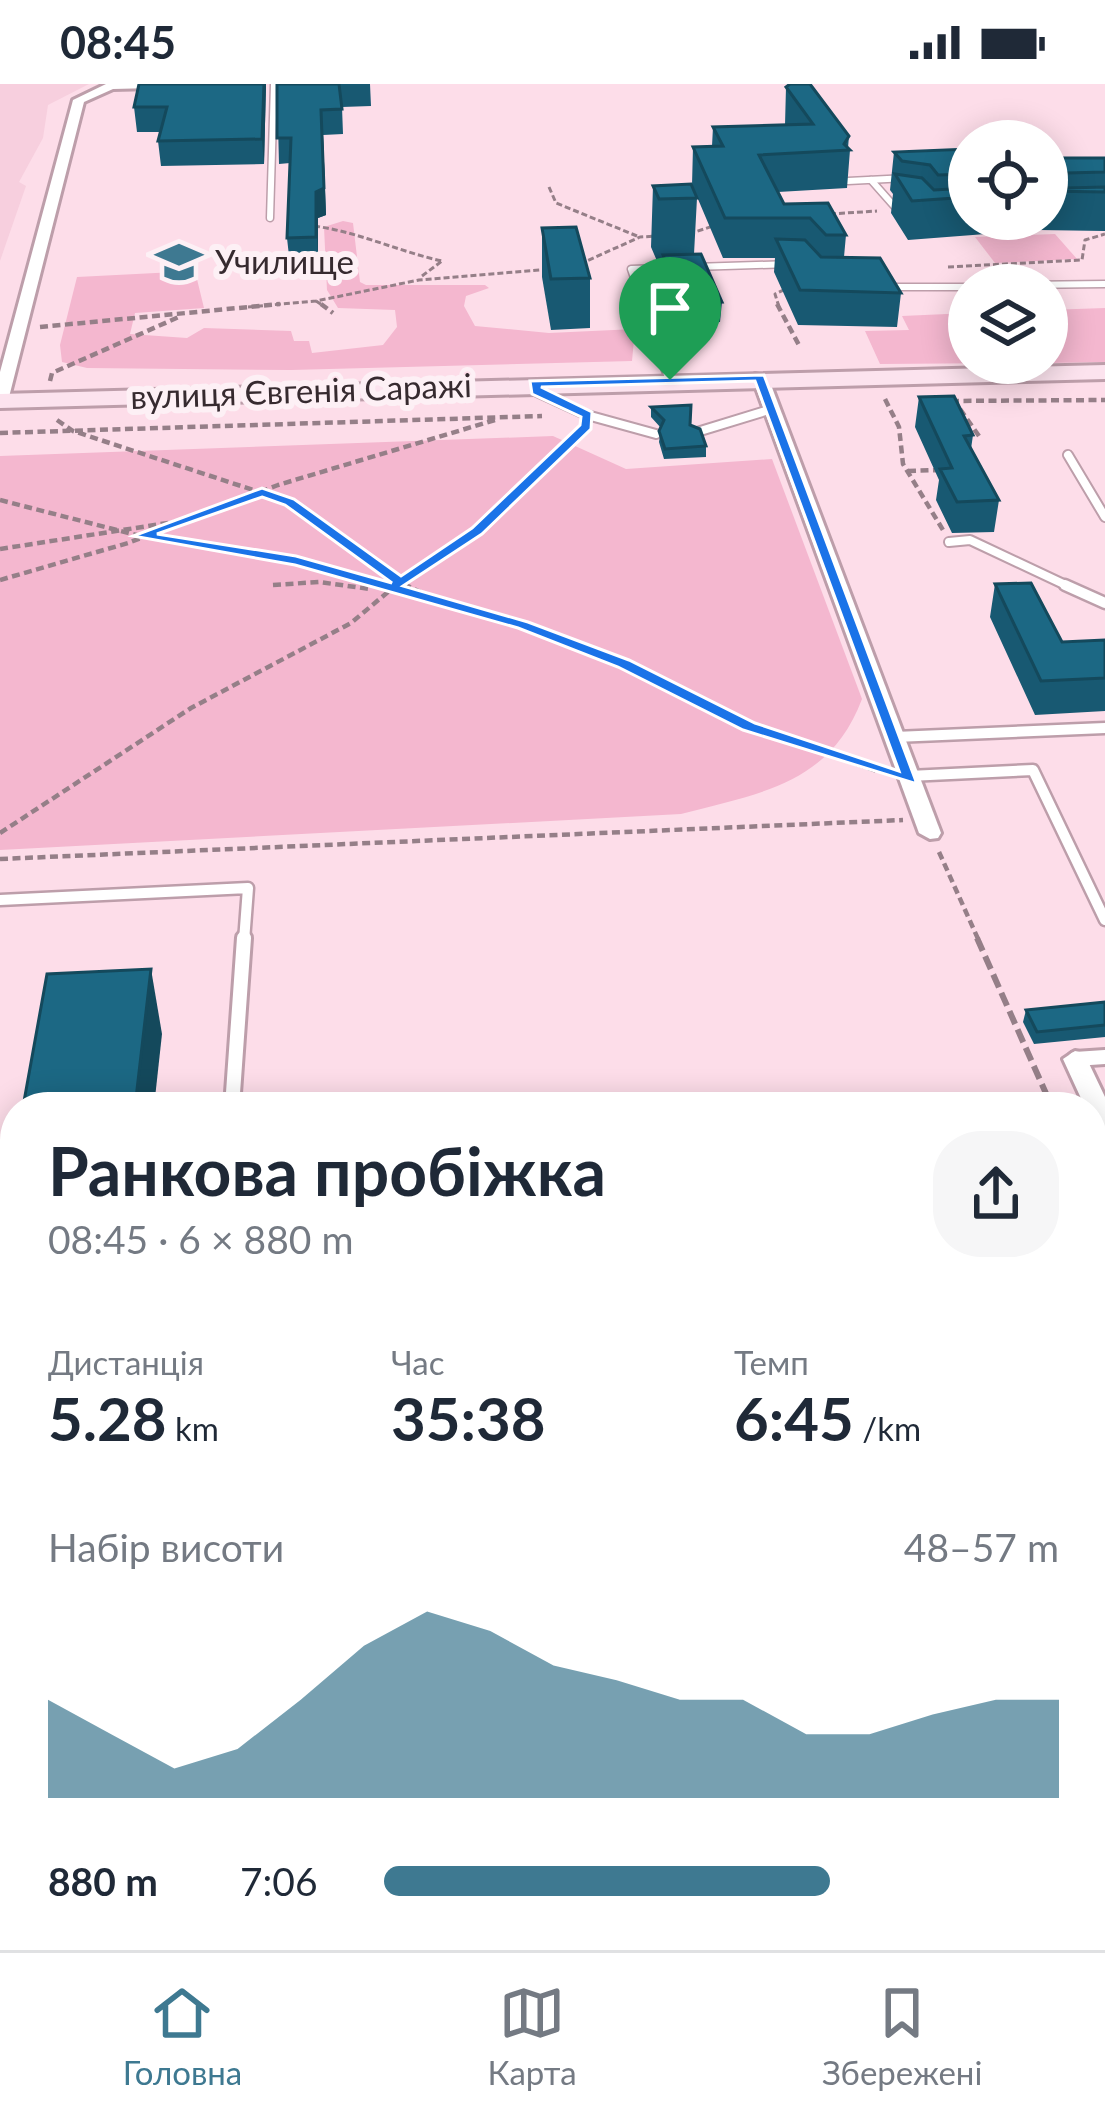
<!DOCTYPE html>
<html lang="uk">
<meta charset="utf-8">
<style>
:root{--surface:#fff;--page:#f6f6f7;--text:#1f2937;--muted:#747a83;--line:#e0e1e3;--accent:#3e7991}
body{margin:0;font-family:Lato,sans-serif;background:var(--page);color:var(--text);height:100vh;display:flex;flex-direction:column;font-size:45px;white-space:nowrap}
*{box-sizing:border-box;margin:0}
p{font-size:39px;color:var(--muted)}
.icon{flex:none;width:66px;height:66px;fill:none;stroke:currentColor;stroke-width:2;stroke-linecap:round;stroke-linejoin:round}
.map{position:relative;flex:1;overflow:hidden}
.sheet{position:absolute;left:0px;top:1008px;width:1107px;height:858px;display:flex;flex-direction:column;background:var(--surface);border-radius:48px 48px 0 0;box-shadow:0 6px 30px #0003}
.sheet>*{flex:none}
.controls{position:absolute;left:948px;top:36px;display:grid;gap:24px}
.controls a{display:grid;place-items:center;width:120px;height:120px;border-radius:50%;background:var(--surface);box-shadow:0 6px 30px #0003;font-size:60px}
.pin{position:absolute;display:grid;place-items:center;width:102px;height:102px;color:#fff;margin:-123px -51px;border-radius:50% 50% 50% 0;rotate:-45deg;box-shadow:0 0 12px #0007}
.pin .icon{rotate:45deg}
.round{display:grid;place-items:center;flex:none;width:126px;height:126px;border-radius:48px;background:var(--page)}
.headline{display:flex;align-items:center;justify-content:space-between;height:204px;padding:0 48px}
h1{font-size:66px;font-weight:700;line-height:90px}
.stats{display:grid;grid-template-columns:repeat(3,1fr);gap:18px;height:204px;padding:12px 48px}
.stats div{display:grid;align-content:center}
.stats b{font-size:60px;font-weight:700}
.stats small{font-size:33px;font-weight:400}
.stats p{font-size:33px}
.chart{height:336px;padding:24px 48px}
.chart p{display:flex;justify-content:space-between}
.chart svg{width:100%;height:216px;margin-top:12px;fill:var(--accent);opacity:.7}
ul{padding:0 48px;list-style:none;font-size:39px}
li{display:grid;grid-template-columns:192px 144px 1fr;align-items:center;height:90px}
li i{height:30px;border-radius:15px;background:var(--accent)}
.status{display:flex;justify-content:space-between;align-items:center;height:84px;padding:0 60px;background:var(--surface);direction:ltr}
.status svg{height:33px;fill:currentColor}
.dock{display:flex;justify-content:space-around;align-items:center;height:168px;border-top:3px solid var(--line);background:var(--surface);font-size:33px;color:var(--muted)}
.dock a{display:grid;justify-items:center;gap:6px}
.dock .active{color:var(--accent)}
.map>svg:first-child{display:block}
.built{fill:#f7cfde}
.green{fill:#f4b7cf}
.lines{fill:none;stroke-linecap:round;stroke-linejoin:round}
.lane-far3-casing{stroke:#bd9eaa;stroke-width:9}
.lane-far2-casing{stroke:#bd9eaa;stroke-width:12}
.lane-far1-casing{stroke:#bd9eaa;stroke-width:15}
.lane-casing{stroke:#bd9eaa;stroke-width:20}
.street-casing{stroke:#bd9eaa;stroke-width:6}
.secondary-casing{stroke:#bd9eaa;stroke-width:6}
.path-far3{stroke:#957f88;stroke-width:3;stroke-dasharray:6 3;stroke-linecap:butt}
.path-far2{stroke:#957f88;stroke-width:4.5;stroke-dasharray:8 4.5;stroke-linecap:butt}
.path-far1{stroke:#957f88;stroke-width:6;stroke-dasharray:14 6;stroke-linecap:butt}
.path{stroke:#957f88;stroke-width:8;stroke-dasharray:16 8;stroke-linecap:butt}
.lane-far3{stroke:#fff;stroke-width:6}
.lane-far2{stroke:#fff;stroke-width:8}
.lane-far1{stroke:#fff;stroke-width:10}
.lane{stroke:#fff;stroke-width:14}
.street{fill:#fff;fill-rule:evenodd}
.secondary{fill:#fce3ee;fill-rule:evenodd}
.wall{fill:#185972}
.shaded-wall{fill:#14495c}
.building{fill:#1c6884;stroke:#14495c;stroke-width:3}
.route{fill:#1a73e8;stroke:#fff;stroke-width:3;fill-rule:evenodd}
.labels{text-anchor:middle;stroke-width:12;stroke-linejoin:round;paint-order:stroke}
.far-poi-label{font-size:33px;fill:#362a2f;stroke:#fdf0f5;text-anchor:start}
.far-street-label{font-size:33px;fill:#362a2f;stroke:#fdf0f5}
</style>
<div class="status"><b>08:45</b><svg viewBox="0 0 49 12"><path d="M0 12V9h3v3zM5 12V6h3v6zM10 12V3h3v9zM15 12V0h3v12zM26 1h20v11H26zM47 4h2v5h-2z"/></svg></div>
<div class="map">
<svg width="1105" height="1866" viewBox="0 0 1105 1866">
<rect width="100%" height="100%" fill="#fddde9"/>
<path class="built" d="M0 0H89L48 21 43 54 19 98 26 102 0 177Z"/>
<g class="green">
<path d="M343 137 353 139 360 198 366 201H485L489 204 466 212 464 222 475 242 549 249 635 245 632 277 291 286 87 284 62 278 60 261 77 193 195 187 204 224 135 229 130 250 187 254 204 244 291 247 294 257H309L312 269 383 261 397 243 395 226 338 224 327 206 324 143Z"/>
<path d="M1055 150 1077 175 995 179 975 153Z"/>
<path d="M1105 224V278L1047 279V226Z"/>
<path d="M969 229V279H1012L880 280 865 247 909 246 902 232Z"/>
<path d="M553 352 626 385 772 375 862 615C830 700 761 709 681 730L0 766V372Z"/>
<path d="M1094 1446 1105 1475V1810H1092Z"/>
<path d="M630 1851H814V1866H633Z"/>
</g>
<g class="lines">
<defs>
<g id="lane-far3">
<path d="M871 96 894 122 906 123"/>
<path d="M848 97 907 94"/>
<path d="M270 134 274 0"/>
<path d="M1020 201 1105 200"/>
<path d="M886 203H969"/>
<path d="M644 223 631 185 791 180"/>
</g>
<g id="lane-far2">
<path d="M643 220 670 296"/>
<path d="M534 301 537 308 587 331 656 350"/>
<path d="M697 348 772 325"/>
<path d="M1068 371 1105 433"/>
<path d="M949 458 970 456 1072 504"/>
</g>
<g id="lane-far1">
<path d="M1065 501 1105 519"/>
<path d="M895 653 1105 644"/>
<path d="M909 692 1033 686 1105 836"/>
<path d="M0 816 248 804 244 857"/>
</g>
<g id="lane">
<path d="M1075 975 1105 973"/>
<path d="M232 1023 244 854"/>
</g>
<g id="street">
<path d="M106 0H198L192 3 113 5 84 18 8 317 0 322V288L73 16Z"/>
<path d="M755 290 768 293 941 749 938 754 930 755 919 749 752 293Z"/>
<path d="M1075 967 1084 969 1105 1013V1049L1096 1046 1092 1023H1085L1063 975Z"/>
</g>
<path id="secondary" d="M1105 281V295L0 324V310Z"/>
</defs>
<use href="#lane-far3" class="lane-far3-casing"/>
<use href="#lane-far2" class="lane-far2-casing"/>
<use href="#lane-far1" class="lane-far1-casing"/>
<use href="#lane" class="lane-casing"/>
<use href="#street" class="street-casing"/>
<use href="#secondary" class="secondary-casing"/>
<g class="path-far3">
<path d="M549 103 556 119 637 152"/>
<path d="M830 130 877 127"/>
<path d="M314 142C359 148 397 167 442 177"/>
<path d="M689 150 716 141"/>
<path d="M580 180 640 153 658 152"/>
<path d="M948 183 1082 176 1085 156 1105 150"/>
<path d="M422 192 442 177"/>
<path d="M316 217 325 223"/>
<path d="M248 223 316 217 419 196 550 185"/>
<path d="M779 223 775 210 788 204"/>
</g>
<g class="path-far2">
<path d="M321 220 333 229"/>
<path d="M777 220 800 263"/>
<path d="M40 243 280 220"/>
<path d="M50 297 52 289 181 232"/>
<path d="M885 315 899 343 903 380 943 446"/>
<path d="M951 317 1105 316"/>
<path d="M960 325 979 352"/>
<path d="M57 336 73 347 290 418 400 498 432 514"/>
<path d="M0 349 542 332"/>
<path d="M908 387 940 386"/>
<path d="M0 416 140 452 296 477 484 529 623 580 749 643 880 688"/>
<path d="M0 465 174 438"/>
<path d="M0 496 128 459 278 401 495 336"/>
<path d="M273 501 319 498 370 505"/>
<path d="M0 749 191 624 351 539 407 492 477 447 583 345"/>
<path d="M939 768 979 857"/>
<path d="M0 775 903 736"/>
</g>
<g class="path-far1">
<path d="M977 854 1052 1023"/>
<path d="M1092 1119 1105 1150"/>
<path d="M0 1195 15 1219"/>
</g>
<path class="path" d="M12 1486 15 1469"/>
<use href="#lane-far3" class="lane-far3"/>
<use href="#lane-far2" class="lane-far2"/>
<use href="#lane-far1" class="lane-far1"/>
<use href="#lane" class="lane"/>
<use href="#street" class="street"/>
<use href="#secondary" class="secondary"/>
</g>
<g class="wall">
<path d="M139 0H266L264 80 161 82 158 57 160 48H137L134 23Z"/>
<path d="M277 0H370L371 22 342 23 343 50 323 51 326 131 318 134V181H290L287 154 290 79 279 80Z"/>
<path d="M786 3 849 52 848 64 850 66 847 104 778 108 784 120 846 151 844 173 901 209 897 243 798 241 774 188 775 174H723L692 101 693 63 712 62 713 43 785 41Z"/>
<path d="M969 65V135H1047V74H1105V147L1039 146 908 156 891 129 893 110 890 106 894 68Z"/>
<path d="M653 102 697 114 694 170 722 218 720 238 695 240 687 220H674L662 191 663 176 657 177 651 163Z"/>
<path d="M542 144 590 194V244L551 246 542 193Z"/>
<path d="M919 313 973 351 971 365 999 416 994 448 952 449 936 416 939 396 915 343Z"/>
<path d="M651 323 690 341 706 362V373L664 375 659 358 661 344 651 333Z"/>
<path d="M995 500 1062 558 1105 556V627L1035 631 990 533Z"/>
<path d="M1105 918V953L1034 960 1023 938 1026 926Z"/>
<path d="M15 1071V1160L6 1123Z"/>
<path d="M0 1539 10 1572 8 1587 15 1586V1778L7 1843 0 1844Z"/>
<path d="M1049 1851H1092L1105 1866H1044Z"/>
</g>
<g class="shaded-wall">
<path d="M264 0H266L264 80 262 55Z"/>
<path d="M323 51 326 131 318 134V181L316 108Z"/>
<path d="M151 885 162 950 154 1023H135Z"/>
<path d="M0 1539 10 1572 4 1624 0 1613Z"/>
<path d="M15 1647V1778L7 1843 0 1824V1766Z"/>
</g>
<g class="building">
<path d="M139 0H264L262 55 158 57 167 23H134Z"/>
<path d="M277 0H339L342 25 321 26 324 104 316 108V153L287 154 291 54H277Z"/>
<path d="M790 0H810L849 52 844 60 850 66 759 71 784 120 828 119 846 151H826L810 134H725L693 63 723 62 713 43 813 40 786 3Z"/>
<path d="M969 65V90L938 91 930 81 902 77 894 68Z"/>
<path d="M1047 74H1105V88L1067 89 1060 95 1066 104 1105 103V108L1047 107Z"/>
<path d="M895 90 922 94 934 106 969 104V113L912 117Z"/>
<path d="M691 100 697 114 659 115 653 102Z"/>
<path d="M576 143 590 194 551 195 542 144Z"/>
<path d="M776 155 805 156 821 173 880 174 901 209 800 206Z"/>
<path d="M701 170 722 218 696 219 688 199 675 200 663 171Z"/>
<path d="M954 312 973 351 964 352 999 416 957 418 940 385 952 384 919 313Z"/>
<path d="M691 321 690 341 700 345 706 362 665 365 659 347 664 336 651 323Z"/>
<path d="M1031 499 1062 558 1105 556V594L1041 597 995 500Z"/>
<path d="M151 885 135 1023H23L47 890Z"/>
<path d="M1105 918V941L1037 948 1026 926Z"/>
<path d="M15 1071V1123H6Z"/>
<path d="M15 1586V1647L0 1766V1587Z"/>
<path d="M1092 1834H1105V1866H1061L1058 1851H1092Z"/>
</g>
<path class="route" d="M764 291 917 700 743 646 618 583 518 544 295 481 133 452 262 404 294 415 401 492 472 444 580 341 581 333 532 310 530 297ZM755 297 899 687 755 639 629 576 528 538 403 502 482 450 591 345 592 328 541 303ZM262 413 285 421 392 499 296 472 157 450Z"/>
<defs>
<symbol id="school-bare" viewBox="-9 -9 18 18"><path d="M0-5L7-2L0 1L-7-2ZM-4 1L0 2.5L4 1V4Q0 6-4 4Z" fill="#3e7991" stroke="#fdf0f5" stroke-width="2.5" paint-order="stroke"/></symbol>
</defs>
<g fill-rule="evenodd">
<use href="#school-bare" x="146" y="145" width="66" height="66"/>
</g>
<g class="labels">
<g class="far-poi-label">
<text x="215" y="190">Училище</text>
</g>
<g class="far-street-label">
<text transform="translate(301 307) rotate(-2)" y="12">вулиця Євгенія Саражі</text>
</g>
</g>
</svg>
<div class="controls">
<a><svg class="icon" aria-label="locate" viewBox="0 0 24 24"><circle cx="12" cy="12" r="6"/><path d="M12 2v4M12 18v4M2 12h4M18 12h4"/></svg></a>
<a><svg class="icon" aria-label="layers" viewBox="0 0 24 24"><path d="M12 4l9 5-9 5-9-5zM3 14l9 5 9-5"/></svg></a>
</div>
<div class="pin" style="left:670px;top:296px;background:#1e9e55"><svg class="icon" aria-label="arrive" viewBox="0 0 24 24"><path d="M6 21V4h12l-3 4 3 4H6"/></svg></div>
<section class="sheet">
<div class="headline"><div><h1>Ранкова пробіжка</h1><p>08:45 · 6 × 880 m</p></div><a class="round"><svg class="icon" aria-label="share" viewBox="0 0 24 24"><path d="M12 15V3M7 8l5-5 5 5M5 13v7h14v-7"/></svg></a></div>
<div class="stats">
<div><p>Дистанція</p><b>5.28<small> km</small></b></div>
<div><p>Час</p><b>35:38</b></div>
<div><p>Темп</p><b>6:45<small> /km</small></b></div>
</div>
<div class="chart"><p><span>Набір висоти</span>48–57 m</p>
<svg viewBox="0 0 160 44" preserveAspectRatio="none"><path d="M0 44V24L10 31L20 38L30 34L40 24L50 13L60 6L70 10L80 17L90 20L100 24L110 24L120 31L130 31L140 27L150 24L160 24V44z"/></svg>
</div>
<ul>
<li><b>880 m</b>7:06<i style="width:66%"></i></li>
</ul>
</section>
</div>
<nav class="dock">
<a class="active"><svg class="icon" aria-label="home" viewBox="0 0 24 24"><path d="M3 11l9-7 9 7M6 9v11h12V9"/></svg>Головна</a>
<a><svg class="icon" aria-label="map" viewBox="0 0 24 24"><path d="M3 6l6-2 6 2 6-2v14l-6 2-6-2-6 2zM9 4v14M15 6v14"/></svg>Карта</a>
<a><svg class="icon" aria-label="saved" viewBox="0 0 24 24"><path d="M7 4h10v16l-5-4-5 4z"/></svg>Збережені</a>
</nav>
